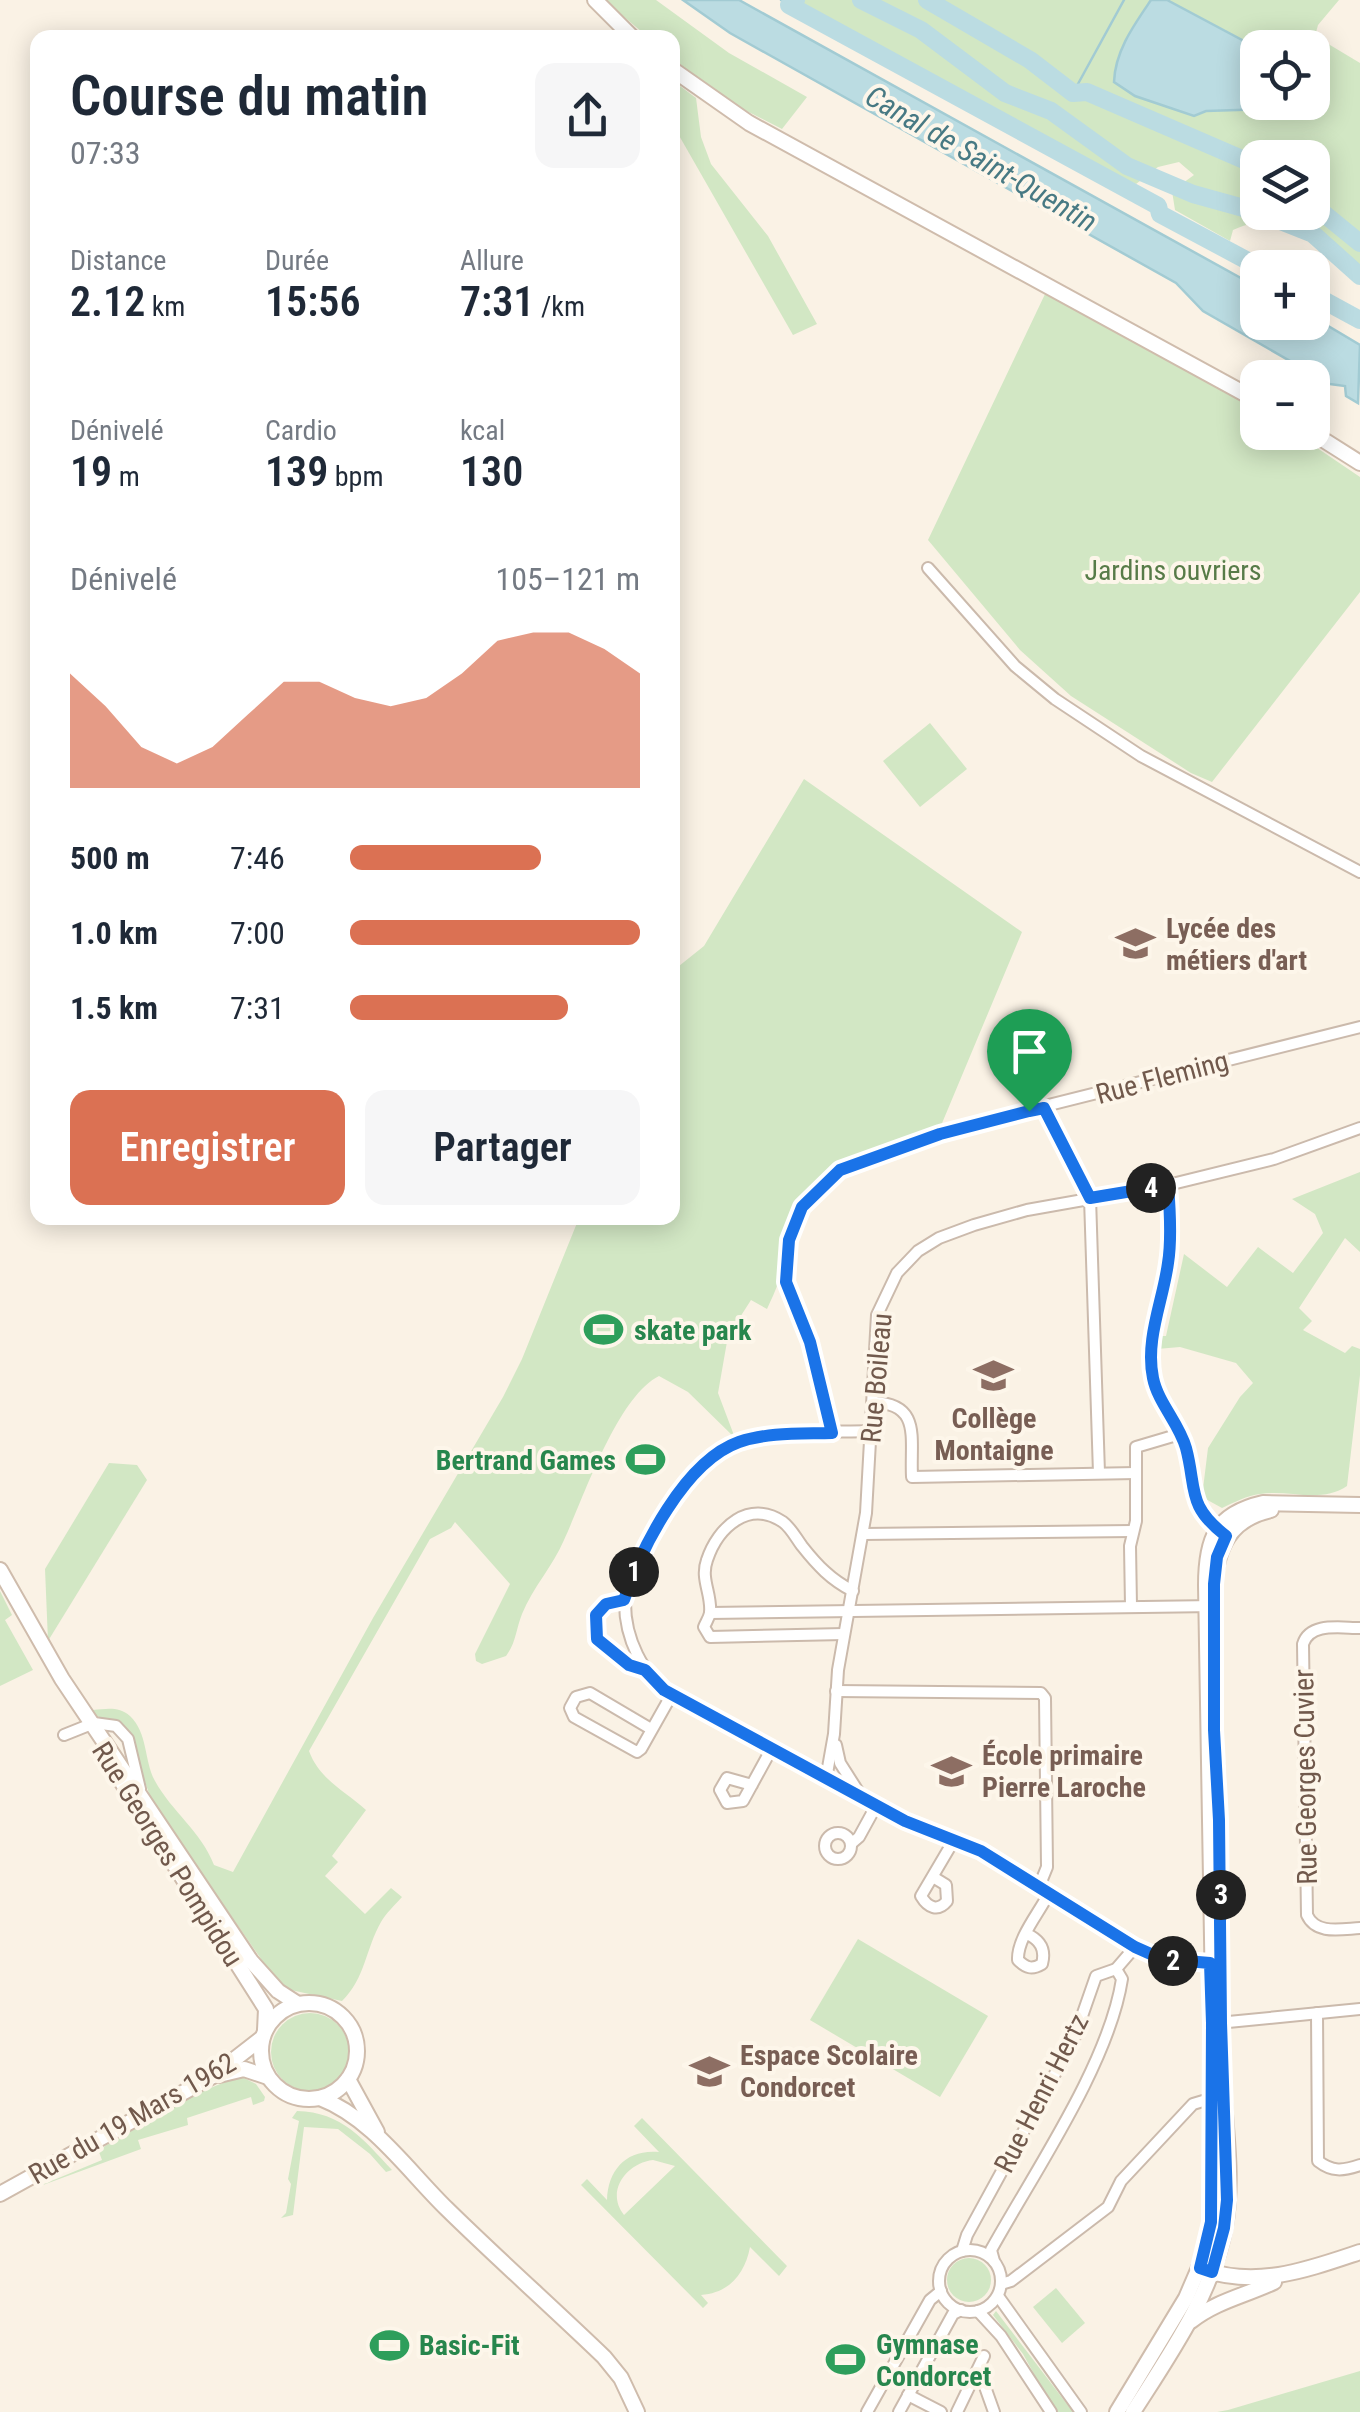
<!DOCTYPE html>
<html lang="fr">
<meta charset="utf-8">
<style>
:root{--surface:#fff;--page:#f6f6f7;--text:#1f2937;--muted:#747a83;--accent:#db7153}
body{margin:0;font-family:"Roboto Condensed",sans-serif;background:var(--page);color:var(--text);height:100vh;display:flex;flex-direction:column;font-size:38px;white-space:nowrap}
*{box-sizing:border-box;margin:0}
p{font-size:32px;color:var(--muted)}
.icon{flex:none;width:55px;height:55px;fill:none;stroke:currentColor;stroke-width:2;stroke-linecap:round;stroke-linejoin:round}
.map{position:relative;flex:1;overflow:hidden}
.details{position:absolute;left:30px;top:30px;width:650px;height:1195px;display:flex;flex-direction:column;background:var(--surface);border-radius:20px;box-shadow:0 5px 25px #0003}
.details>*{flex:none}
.fabs{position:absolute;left:1240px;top:30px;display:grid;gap:20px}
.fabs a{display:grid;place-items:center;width:90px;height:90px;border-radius:20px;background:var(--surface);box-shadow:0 5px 25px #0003;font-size:50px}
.pin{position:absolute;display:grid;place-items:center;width:85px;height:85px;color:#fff;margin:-102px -42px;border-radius:50% 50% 50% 0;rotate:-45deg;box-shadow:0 0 10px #0007}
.pin .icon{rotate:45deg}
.km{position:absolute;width:50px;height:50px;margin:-25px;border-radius:50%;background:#222;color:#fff;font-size:28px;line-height:50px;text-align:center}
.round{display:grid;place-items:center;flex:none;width:105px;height:105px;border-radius:20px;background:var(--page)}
.headline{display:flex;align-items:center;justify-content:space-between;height:170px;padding:0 40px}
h1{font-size:55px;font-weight:600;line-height:75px}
.metrics{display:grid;grid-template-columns:repeat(3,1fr);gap:15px;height:170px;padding:10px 40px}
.metrics div{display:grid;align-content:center}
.metrics b{font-size:42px;font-weight:600}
.metrics small{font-size:28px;font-weight:400}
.metrics p{font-size:28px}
.chart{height:280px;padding:20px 40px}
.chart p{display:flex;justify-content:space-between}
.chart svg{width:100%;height:180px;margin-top:10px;fill:var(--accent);opacity:.7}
.action{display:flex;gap:20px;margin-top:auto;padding:20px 40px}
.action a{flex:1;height:115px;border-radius:20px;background:var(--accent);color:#fff;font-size:40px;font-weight:600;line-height:115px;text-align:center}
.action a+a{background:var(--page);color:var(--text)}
ul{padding:0 40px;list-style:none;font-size:32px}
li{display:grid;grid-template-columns:160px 120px 1fr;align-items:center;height:75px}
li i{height:25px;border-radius:12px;background:var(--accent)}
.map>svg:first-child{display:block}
.green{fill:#d2e7c4;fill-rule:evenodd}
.water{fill:#bbdce2;stroke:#a2cbd3;stroke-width:2.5}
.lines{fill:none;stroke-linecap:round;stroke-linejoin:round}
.stream{stroke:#a2cbd3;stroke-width:2.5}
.river{stroke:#bbdce2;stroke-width:18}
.street-casing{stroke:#cbbaac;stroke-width:14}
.secondary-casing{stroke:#cfbcac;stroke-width:18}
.street{stroke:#fff;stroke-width:10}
.secondary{stroke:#fff;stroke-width:14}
.route-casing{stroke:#fff;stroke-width:20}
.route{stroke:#1a73e8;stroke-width:12}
.labels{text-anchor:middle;stroke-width:8;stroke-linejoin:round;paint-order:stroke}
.park-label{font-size:28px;fill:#577b48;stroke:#fdf6ea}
.education-label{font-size:28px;font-weight:bold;fill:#785e54;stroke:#fdf6ea;text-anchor:start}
.street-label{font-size:28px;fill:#71594c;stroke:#fdf6ea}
.leisure-label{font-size:28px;font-weight:bold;fill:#27864d;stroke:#fdf6ea;text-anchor:start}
.water-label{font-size:30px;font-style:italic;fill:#477983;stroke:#fdf6ea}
</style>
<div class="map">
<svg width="1360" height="2412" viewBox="0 0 1360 2412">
<rect width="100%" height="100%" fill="#faf2e5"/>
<g class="green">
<path d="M604 0H656L729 53 807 97 782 129 717 96 673 58 672 38 648 37Z"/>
<path d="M786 0H1339L1318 25 1315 36 1360 63V283C1323 255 1284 205 1233 230L1230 241 1175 210 1172 191 1194 175 1179 162 1158 167 1136 184 1063 150ZM1258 48H1312V102H1258ZM1258 158H1312V212H1258Z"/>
<path d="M672 80 696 98 701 137 711 164 768 236 817 324 793 335 673 125Z"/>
<path d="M1046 292 1257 409 1258 432 1295 433 1360 477V592L1212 782 1191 773 1071 696 1020 650 928 540Z"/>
<path d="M930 723 967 769 920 807 883 761Z"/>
<path d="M804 779 1022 932 940 1128C885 1146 814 1157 790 1218 782 1238 784 1260 779 1280 776 1290 771 1300 767 1309L751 1300 728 1336 718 1393 735 1438 688 1392 659 1376C617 1397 584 1497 564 1540 553 1566 533 1587 522 1614 516 1629 516 1643 506 1656L482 1664 476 1661 475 1654 510 1584 455 1522 451 1528 430 1539 309 1751C319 1779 345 1791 366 1810L332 1856 338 1862 325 1876 365 1914 391 1888 402 1897C395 1905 386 1913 381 1922 366 1948 365 1979 342 2001L286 1989 275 1979 152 1802 126 1727 97 1716 93 1710C106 1709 119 1706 130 1716 148 1733 144 1761 155 1781 172 1812 201 1831 214 1865L233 1872 373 1618 503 1397 522 1359 579 1218H672L673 983 679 966 704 946Z"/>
<path d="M1360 1172V1252L1345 1238 1299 1308 1312 1321 1303 1330 1345 1353 1352 1346 1360 1349V1375L1347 1486C1321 1504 1288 1489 1260 1494 1248 1495 1233 1503 1222 1508L1202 1497 1208 1448 1240 1397 1253 1383 1236 1363 1180 1347 1157 1349 1159 1336H1166L1184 1254 1227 1287 1258 1247 1293 1273 1323 1233 1315 1214 1292 1199Z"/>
<path d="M109 1463 137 1465 147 1480 48 1641 45 1569Z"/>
<path d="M0 1591 12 1615 5 1620 33 1670 0 1686Z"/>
<path d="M858 1939 988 2016 940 2097 810 2020Z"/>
<circle cx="310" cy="2052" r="39"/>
<path d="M240 2076 256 2084 265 2097 264 2101 253 2105 251 2097 187 2118 188 2125 138 2140 141 2149 32 2189 102 2160 99 2152 105 2146 198 2093Z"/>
<path d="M297 2111C342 2112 363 2139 392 2170L386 2172 370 2154 338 2129 304 2127 293 2215 281 2218 286 2213 291 2184 288 2179 299 2121 292 2118Z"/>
<path d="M642 2118 787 2266 779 2276 750 2247C745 2274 729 2293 701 2295L708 2303 703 2308 581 2185 587 2179 607 2200C608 2169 627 2149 659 2152L634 2126ZM653 2160 675 2166 624 2215C605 2191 627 2163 653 2160Z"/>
<circle cx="969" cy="2280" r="22"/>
<path d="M1056 2288 1085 2323 1062 2343 1033 2307Z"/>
<path d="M996 2311 1073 2412H1055L1023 2354 993 2315Z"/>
<path d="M1360 2371V2412H1217L1228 2410Z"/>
</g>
<g class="water">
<path d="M683 0H739L1257 287 1258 322H1312L1313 317 1360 345 1358 403 1346 396 1345 386 1330 384 1203 311 1176 283 730 33Z"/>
<path d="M1151 0H1167L1257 48 1258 102 1271 103 1268 109 1206 111 1194 116 1135 96 1114 82C1115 51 1134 25 1151 0Z"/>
</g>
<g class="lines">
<g class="stream">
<path d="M781 0 789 5"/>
<path d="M1073 93 1124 0"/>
</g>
<g class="river">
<path d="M796 0 789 5 1158 206 1160 214 1261 268"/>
<path d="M861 0 921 30 1005 93 1051 111 1127 166 1193 194 1258 212"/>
<path d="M927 0 1030 60 1073 93 1087 92 1258 166"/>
<path d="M1312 204 1360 243"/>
<path d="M1258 212 1313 234 1360 276"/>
<path d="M1312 294 1360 320"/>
</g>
<defs>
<g id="street">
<path d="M928 568 1015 666 1055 699 1141 756 1360 872"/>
<path d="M1044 1107 1090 1198 1099 1473"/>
<path d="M1168 1185C1170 1209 1171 1238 1168 1262 1164 1300 1146 1336 1152 1375 1156 1401 1176 1421 1185 1444 1198 1482 1184 1503 1222 1533"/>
<path d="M873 1402C922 1404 910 1438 912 1477L1136 1473"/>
<path d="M871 1431C825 1433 753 1427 714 1454 688 1472 625 1572 625 1603 625 1637 642 1676 672 1694L905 1821 981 1851 1135 1947 1162 1959 1219 1963"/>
<path d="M832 1433 810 1342 786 1282V1269L789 1240 802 1207 840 1169 993 1119 1360 1027"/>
<path d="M863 1534 1133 1531"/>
<path d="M624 1600 606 1604 596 1615 597 1639 629 1665 645 1670"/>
<path d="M1131 1606 1130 1546 1136 1521V1447L1180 1434"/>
<path d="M710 1613 1215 1606"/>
<path d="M1360 1628C1340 1628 1310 1622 1303 1644L1307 1915C1316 1935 1341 1929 1360 1928"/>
<path d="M844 1634 710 1637 704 1627C706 1622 709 1618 710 1613 712 1594 700 1579 707 1560 718 1527 749 1499 783 1522 791 1528 796 1538 802 1546 817 1565 831 1580 853 1591"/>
<path d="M836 1691 1041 1693 1045 1698 1047 1867 1038 1889"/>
<path d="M651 1729 590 1693 576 1697 570 1708 574 1717 637 1752 641 1749 672 1694"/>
<path d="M64 1735 94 1723 116 1726 128 1739 140 1789"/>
<path d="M836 1745 840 1763 861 1796"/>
<path d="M826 1779 834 1734 838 1670 866 1513 877 1315 897 1273 918 1251 939 1238 974 1225 1027 1210 1168 1185 1274 1159 1360 1128"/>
<path d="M752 1785 727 1778 720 1790 727 1803 743 1801 772 1748"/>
<circle cx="838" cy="1846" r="13"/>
<path d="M852 1843 859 1837 876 1806"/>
<path d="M933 1877 946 1885 947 1901C938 1912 928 1908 921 1896L954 1840"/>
<path d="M1027 1934C1040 1940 1046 1949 1042 1964 1032 1970 1026 1968 1018 1960 1017 1939 1038 1914 1048 1895"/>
<path d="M1317 2013 1318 2161C1332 2172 1343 2171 1360 2165"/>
<path d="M1218 2023 1360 2009"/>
<circle cx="970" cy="2281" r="31"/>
<path d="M962 2251 967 2235 1074 2039 1096 1976 1116 1969 1135 1947"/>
<path d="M994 2261 991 2250C1033 2174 1109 2064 1122 1979L1116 1969"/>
<path d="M1001 2284 1011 2281 1108 2207 1121 2181 1193 2104 1213 2098"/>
<path d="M998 2296 1081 2412"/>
<path d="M978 2311 1001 2336 1051 2412"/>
<path d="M979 2370 994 2412"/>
<path d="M908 2395 941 2412"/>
<path d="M867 2412 930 2300 941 2291"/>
<path d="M899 2412 953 2314 961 2310"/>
<path d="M957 2412 984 2356"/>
</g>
<g id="secondary">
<path d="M595 0 633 38"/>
<path d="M672 69 749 123 1258 401"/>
<path d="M1311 432 1360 463"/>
<path d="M0 1570 62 1679 251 1961 278 1991 298 2004"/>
<path d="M1214 1585C1217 1547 1230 1519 1271 1510"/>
<path d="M104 1754 266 2009 265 2030"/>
<path d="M1217 1766 1221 2029"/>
<circle cx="309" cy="2051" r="48"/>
<path d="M219 2075 244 2069 268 2077"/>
<path d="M348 2079 377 2132"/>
<path d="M320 2098C372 2118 408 2171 447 2209 498 2259 552 2307 604 2357L621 2378 637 2412"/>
<path d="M0 2194 213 2076 262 2038"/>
<path d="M1205 2270C1259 2288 1309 2269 1360 2252"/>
<path d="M1191 2321C1217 2301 1244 2296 1274 2282"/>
<path d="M1117 2412 1186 2298 1205 2254 1211 2222 1214 2056 1206 1585C1206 1539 1215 1514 1263 1503L1360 1505"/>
<path d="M1133 2412C1170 2354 1212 2295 1225 2226 1234 2176 1224 2121 1222 2071"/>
</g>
</defs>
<use href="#street" class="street-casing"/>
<use href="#secondary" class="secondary-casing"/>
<use href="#street" class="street"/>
<use href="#secondary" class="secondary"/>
</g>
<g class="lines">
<defs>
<path id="route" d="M1029 1111 940 1134 840 1170 802 1207 789 1240 786 1282 810 1342 832 1433C802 1434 768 1432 739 1442 685 1461 641 1548 624 1600L606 1604 596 1615 597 1639 629 1665 645 1670 664 1690 905 1821 981 1851 1135 1947 1162 1959 1210 1963 1212 2023H1221L1227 2200 1224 2228 1212 2272 1200 2268 1211 2222 1212 2023H1221L1219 1820 1214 1730V1584L1217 1557 1226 1536C1186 1505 1197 1489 1186 1448 1179 1423 1158 1403 1153 1378 1145 1339 1163 1301 1168 1263 1172 1239 1170 1210 1168 1185L1090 1198 1044 1108 1029 1111"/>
</defs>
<use href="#route" class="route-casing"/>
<use href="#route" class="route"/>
</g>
<defs>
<symbol id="school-bare" viewBox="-9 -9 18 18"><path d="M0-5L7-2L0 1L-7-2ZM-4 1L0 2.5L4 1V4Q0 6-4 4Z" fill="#8d6e63" stroke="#fdf6ea" stroke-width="2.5" paint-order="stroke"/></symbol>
<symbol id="stadium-bare" viewBox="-9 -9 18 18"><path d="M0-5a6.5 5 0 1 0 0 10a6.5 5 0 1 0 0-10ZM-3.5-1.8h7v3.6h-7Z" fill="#2e9e5b" stroke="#fdf6ea" stroke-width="2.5" paint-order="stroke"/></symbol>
</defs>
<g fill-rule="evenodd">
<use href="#school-bare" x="1108" y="916" width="55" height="55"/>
<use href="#stadium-bare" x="576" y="1302" width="55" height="55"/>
<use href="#school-bare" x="966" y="1348" width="55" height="55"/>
<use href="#stadium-bare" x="618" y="1432" width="55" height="55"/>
<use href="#school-bare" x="924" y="1744" width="55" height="55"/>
<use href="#school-bare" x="682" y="2044" width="55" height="55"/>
<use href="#stadium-bare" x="362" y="2318" width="55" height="55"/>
<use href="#stadium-bare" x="818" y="2332" width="55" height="55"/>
</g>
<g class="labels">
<g class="park-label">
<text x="1173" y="580">Jardins ouvriers</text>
</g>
<g class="education-label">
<text x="1166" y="938">Lycée des<tspan x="1166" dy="32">métiers d'art</tspan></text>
<text x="994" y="1428" text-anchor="middle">Collège<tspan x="994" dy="32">Montaigne</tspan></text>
<text x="982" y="1765">École primaire<tspan x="982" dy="32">Pierre Laroche</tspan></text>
<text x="740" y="2065">Espace Scolaire<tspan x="740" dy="32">Condorcet</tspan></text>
</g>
<g class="street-label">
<text transform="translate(1162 1077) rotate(-15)" y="10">Rue Fleming</text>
<text transform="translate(876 1378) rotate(-85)" y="10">Rue Boileau</text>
<text transform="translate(1305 1777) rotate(-91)" y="10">Rue Georges Cuvier</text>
<text transform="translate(168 1854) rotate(58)" y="10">Rue Georges Pompidou</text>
<text transform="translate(1041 2093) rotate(-63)" y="10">Rue Henri Hertz</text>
<text transform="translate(132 2118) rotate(-30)" y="10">Rue du 19 Mars 1962</text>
</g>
<g class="leisure-label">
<text x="634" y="1340">skate park</text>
<text x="616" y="1470" text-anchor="end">Bertrand Games</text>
<text x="876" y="2354">Gymnase<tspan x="876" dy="32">Condorcet</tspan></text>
<text x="419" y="2355">Basic-Fit</text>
</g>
<g class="water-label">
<text transform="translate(981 159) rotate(30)" y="10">Canal de Saint-Quentin</text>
</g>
</g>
</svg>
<div class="fabs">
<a><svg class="icon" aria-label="locate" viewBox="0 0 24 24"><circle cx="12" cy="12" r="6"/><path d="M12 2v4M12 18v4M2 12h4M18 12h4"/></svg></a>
<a><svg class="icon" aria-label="layers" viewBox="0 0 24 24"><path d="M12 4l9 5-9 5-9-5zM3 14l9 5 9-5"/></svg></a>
<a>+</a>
<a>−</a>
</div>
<div class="pin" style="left:1029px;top:1111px;background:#1e9e55"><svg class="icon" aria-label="arrive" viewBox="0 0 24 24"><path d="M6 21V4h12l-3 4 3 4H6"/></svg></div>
<b class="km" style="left:634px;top:1572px">1</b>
<b class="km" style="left:1173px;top:1961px">2</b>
<b class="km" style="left:1221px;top:1895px">3</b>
<b class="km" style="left:1151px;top:1188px">4</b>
<section class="details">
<div class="headline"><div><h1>Course du matin</h1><p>07:33</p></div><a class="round"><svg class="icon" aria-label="share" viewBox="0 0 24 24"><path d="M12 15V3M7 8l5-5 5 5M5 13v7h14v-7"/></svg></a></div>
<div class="metrics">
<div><p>Distance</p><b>2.12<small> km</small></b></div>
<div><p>Durée</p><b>15:56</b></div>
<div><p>Allure</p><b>7:31<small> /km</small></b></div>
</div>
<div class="metrics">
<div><p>Dénivelé</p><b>19<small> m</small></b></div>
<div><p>Cardio</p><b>139<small> bpm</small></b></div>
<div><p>kcal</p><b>130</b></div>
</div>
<div class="chart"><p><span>Dénivelé</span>105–121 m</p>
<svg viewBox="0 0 160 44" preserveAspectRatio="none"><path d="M0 44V16L10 24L20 34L30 38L40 34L50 26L60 18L70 18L80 22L90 24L100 22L110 16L120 8L130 6L140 6L150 10L160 16V44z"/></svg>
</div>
<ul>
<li><b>500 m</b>7:46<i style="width:66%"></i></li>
<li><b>1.0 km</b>7:00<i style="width:100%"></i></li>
<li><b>1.5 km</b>7:31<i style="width:75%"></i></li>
</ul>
<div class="action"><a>Enregistrer</a><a>Partager</a></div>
</section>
</div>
